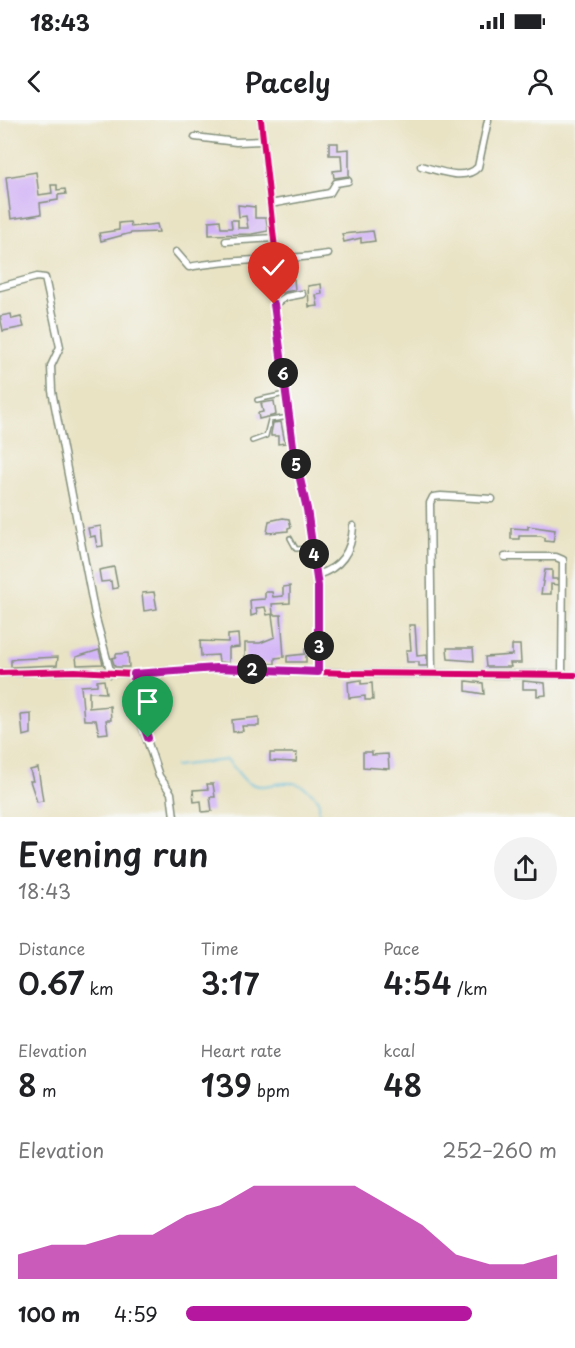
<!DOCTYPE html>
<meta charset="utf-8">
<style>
:root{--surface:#fff;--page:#f2f2f2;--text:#202124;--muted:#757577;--accent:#b5179e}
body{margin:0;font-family:"Playpen Sans",sans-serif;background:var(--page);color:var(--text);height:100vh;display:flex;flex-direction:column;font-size:22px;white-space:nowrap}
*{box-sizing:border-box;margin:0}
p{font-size:20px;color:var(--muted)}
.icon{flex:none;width:33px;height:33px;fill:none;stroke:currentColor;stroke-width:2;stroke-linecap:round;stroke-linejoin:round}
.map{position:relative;height:697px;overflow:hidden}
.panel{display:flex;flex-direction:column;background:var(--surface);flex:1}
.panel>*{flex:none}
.pin{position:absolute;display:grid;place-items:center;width:51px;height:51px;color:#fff;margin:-62px -26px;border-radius:50% 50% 50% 0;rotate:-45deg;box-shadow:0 0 6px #0007}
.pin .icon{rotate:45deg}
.km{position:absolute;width:30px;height:30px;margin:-15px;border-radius:50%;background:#222;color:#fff;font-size:16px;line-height:30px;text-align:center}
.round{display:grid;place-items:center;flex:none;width:63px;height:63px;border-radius:32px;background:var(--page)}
.headline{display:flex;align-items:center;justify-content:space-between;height:102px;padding:0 18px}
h1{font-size:33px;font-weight:600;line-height:45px}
.figures{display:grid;grid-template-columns:repeat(3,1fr);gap:9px;height:102px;padding:6px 18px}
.figures div{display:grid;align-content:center}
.figures b{font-size:30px;font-weight:600}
.figures small{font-size:16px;font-weight:400}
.figures p{font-size:16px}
.chart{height:168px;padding:12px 18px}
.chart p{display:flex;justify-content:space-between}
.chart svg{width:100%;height:108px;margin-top:6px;fill:var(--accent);opacity:.7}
ul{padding:0 18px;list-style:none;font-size:20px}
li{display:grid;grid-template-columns:96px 72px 1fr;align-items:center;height:45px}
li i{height:15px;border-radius:8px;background:var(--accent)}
.status{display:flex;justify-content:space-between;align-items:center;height:42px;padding:0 30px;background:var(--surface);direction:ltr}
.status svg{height:16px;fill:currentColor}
header{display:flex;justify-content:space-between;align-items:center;height:78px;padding:0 18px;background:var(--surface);font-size:27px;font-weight:600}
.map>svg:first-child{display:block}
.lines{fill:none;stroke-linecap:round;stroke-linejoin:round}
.stream{stroke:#65bee2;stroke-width:1.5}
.building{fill:#d0b0f7}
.service-casing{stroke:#84907c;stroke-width:6}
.minor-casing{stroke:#84907c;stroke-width:9}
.tertiary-casing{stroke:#84907c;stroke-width:10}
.service{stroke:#fff;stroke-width:3}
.minor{stroke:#fff;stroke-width:6}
.tertiary{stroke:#fff;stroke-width:8}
.cycleway-casing{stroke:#f6f6f2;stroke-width:10}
.cycleway{stroke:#d6006c;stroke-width:6}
.route-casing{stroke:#fff;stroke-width:12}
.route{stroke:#b5179e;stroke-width:8}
</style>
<div class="status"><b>18:43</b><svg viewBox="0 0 49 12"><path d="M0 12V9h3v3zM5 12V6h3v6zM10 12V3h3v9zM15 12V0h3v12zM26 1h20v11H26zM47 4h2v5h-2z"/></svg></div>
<header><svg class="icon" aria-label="back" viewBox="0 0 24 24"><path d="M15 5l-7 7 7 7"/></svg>Pacely<svg class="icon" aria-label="person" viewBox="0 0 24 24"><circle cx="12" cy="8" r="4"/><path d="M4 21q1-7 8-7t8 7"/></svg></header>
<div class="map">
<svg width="575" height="697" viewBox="0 0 575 697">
<rect width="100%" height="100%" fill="#f6f6f2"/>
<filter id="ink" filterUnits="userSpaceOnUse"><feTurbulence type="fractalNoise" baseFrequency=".0167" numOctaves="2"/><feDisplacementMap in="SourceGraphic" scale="12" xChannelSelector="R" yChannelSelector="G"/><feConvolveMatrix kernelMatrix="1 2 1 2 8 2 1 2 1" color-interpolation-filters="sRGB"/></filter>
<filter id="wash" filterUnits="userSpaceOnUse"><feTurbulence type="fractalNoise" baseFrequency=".008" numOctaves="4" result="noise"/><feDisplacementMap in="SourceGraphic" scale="24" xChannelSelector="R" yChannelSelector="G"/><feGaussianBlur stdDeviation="1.35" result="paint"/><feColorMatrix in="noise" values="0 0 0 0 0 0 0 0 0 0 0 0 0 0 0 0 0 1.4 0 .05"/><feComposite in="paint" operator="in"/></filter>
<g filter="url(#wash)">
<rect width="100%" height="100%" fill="#e9e3c4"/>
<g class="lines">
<path class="stream" d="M175 646 227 640C234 646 241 658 247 662 273 676 288 645 319 680V697"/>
</g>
<g id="blocks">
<g class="building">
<path d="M329 23H338V30L349 29V56L334 58 333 51 342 50 341 35H329Z"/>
<path d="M36 52 39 75 52 73 51 65H57V70L65 69 66 74 58 75V80L40 83 41 94 11 99 6 57Z"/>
<path d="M238 85 255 87V98H266L268 111 252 114 209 115V101L220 100 221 108H232L231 100H238V108H248L246 96 239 97Z"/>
<path d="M130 102 131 107 157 104 159 112 131 113 101 121 99 113 119 110V103Z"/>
<path d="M373 111 375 121 361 123V118L344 122 342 114Z"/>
<path d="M294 159 295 170 279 173 277 161Z"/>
<path d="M321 164 322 174 316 175 318 186 309 187 308 166Z"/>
<path d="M11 194 12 199 21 197 24 207 3 211 0 196Z"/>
<path d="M274 281 276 295 259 299 258 293 263 292 261 283Z"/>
<path d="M281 302 285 323 278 324V316H271V313L273 303Z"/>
<path d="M283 398 289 399 291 407 288 408V411L267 413 269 401Z"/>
<path d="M101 406 103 426 97 427 95 416 90 417 88 408Z"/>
<path d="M528 406 555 410 553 422 545 421V418L541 416H519V419H511V408L528 409Z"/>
<path d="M114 447 118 468 112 469 111 461 101 462 99 450Z"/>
<path d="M545 450H552V459H558V465L551 464V474H541Z"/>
<path d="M290 466V483L272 484 273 494 267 495 265 487 256 488 257 494 251 496 250 480 265 479V472H272L273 477 283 476V467Z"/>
<path d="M154 472 157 489 144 491 142 473Z"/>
<path d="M272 495H281L284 537 275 538V544L245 542V523H260L275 517Z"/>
<path d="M409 505H415L417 536 427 535V546H419V542H407L406 530H411Z"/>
<path d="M238 514 239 527 229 528V543L219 542 218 535 201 536 200 521 228 522V515Z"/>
<path d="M512 525H520L521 543H510L511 547H486L485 537 512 535Z"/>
<path d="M447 528H473L474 541 448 539Z"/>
<path d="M305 529H311L312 535 306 536V542H287V536L305 534Z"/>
<path d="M99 530 103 544 77 545 76 537Z"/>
<path d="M128 533 129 547H115L112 538 116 537V534Z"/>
<path d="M58 537 57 545 11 547V540L16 539Z"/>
<path d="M104 560 106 573 89 572V588L110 586 111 600H106L108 613 99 614 96 600H84L81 566 97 565V561Z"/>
<path d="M361 560V564L372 563 373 580H365V576L349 578 348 562Z"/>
<path d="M466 561 483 563 484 574 466 571Z"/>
<path d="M523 561 545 563 546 575 537 576V569H523Z"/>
<path d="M31 594V614L23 616 21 595Z"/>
<path d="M259 597V606H242L243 611 233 612 232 600Z"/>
<path d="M363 632H372V635L388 634 389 649 363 647Z"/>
<path d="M270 633H297L296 642 270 641Z"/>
<path d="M38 648 43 681 37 682 30 661H33L30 650Z"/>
<path d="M207 664H213L215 677H210L212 691 202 692 201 681 194 682 193 670 208 669Z"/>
</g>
</g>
</g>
<g filter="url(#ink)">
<use href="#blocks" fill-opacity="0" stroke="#84907c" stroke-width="1.5"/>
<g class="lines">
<defs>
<g id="service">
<path d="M257 280 285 274"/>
<path d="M252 321 266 316 270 300 289 297"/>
<path d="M290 418 296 429 312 428"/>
</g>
<g id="minor">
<path d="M261 0 275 129 271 155 274 184 294 333 307 389 318 466V552"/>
<path d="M195 17 236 22 264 21"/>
<path d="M421 46C437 50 465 62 478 47L488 0"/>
<path d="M270 84 330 73 336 63 348 61"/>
<path d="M226 121 274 118"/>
<path d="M176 132 189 147C235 138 282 141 328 134"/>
<path d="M0 167 37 157 45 158 60 227 51 246 52 271 95 495 111 554"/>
<path d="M274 184 286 177 302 174"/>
<path d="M505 437H556L563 440 562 555"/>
<path d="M317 455C341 448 352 431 353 406"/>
<path d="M432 553 430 383 433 377 441 376 492 379"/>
<path d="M134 554 135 580 142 605 159 656 171 673 174 697"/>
</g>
<path id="tertiary" d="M0 553 75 551 134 554 216 548 346 553 575 555"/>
</defs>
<use href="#service" class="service-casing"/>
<use href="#minor" class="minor-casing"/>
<use href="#tertiary" class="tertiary-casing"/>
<use href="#service" class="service"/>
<use href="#minor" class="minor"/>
<use href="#tertiary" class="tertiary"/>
<defs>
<g id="cycleway">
<path d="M261 0 275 129 271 155 274 184 294 333 307 389 318 466V552"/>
<path d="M0 553 75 551 134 554 216 548 346 553 575 555"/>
</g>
</defs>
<use href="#cycleway" class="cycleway-casing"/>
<use href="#cycleway" class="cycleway"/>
</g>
</g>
<g class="lines" filter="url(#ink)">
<defs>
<path id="route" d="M148 618 135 579 134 554 216 548 318 552V466L307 389 294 333 274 184"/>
</defs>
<use href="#route" class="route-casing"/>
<use href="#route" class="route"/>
</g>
</svg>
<div class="pin" style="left:148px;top:618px;background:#1e9e55"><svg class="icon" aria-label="arrive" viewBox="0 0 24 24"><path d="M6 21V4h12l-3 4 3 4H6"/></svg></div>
<div class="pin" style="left:274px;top:184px;background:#d93025"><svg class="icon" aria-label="check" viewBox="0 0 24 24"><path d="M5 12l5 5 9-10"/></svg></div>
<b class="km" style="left:252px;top:549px">2</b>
<b class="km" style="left:319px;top:526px">3</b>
<b class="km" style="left:314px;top:434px">4</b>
<b class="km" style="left:296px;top:344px">5</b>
<b class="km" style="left:283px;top:253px">6</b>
</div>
<section class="panel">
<div class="headline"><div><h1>Evening run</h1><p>18:43</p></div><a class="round"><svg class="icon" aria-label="share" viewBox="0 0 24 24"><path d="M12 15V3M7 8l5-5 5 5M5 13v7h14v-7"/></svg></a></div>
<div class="figures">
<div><p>Distance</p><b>0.67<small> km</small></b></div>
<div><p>Time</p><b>3:17</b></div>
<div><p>Pace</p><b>4:54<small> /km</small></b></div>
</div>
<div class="figures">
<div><p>Elevation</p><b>8<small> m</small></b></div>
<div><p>Heart rate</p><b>139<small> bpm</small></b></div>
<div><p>kcal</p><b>48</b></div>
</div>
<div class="chart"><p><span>Elevation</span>252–260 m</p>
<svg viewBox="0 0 160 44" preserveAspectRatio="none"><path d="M0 44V34L10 30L20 30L30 26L40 26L50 18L60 14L70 6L80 6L90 6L100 6L110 14L120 22L130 34L140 38L150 38L160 34V44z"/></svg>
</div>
<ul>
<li><b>100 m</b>4:59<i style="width:77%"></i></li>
</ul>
</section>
